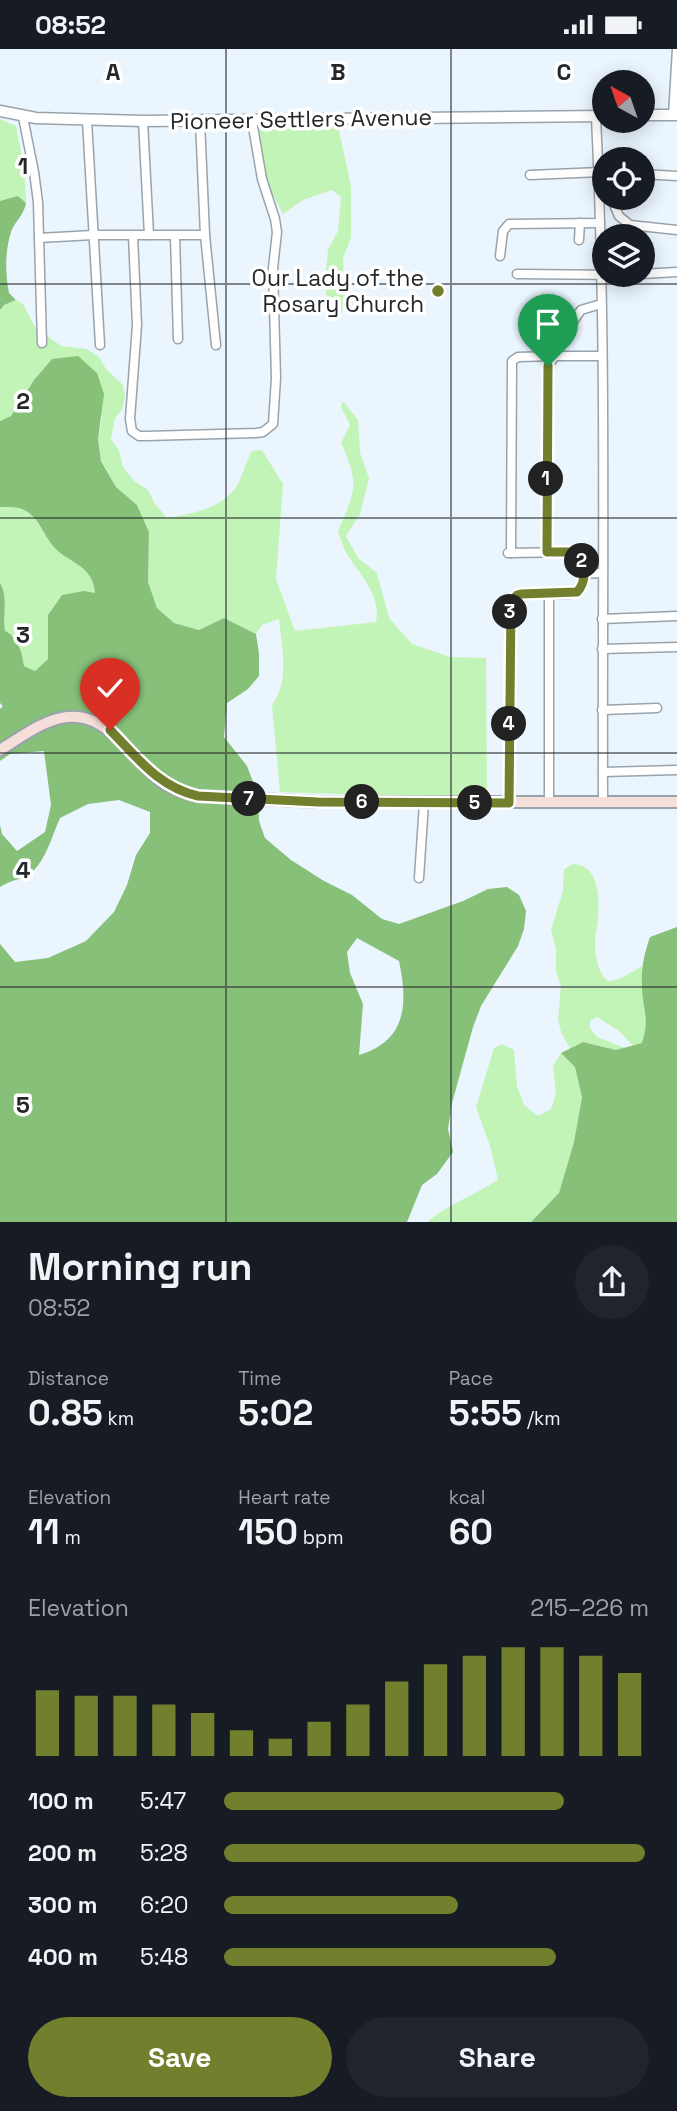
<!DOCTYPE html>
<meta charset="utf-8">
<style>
:root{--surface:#171b24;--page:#20242c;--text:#f1f3f6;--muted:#9ea1a6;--accent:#727f2d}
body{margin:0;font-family:"Space Grotesk",sans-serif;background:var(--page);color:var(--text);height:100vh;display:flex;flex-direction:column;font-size:26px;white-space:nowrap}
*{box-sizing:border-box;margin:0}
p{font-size:23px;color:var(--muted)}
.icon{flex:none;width:38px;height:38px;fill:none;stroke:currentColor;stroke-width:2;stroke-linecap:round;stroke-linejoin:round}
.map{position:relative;height:1173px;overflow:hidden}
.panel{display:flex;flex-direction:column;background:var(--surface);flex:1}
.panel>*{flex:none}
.needle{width:46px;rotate:320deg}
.fabs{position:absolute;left:592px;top:21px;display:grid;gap:14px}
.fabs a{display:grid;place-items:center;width:63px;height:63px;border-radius:50%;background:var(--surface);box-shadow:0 4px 18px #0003;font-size:35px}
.pin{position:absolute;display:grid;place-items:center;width:60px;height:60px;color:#fff;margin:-72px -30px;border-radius:50% 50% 50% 0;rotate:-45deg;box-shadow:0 0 7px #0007}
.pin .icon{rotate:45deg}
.km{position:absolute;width:35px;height:35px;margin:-18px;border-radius:50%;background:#222;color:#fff;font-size:19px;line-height:35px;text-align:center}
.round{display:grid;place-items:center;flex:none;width:74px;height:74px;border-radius:37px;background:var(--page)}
.headline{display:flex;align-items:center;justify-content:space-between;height:119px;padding:0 28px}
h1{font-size:38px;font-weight:700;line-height:52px}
.metrics{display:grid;grid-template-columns:repeat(3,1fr);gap:10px;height:119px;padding:7px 28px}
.metrics div{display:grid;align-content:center}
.metrics b{font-size:35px;font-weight:700}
.metrics small{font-size:19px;font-weight:400}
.metrics p{font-size:19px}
.chart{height:196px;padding:14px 28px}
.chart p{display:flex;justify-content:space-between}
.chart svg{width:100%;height:126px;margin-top:7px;stroke:var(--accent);stroke-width:6}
.primary-button{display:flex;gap:14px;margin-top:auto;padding:14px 28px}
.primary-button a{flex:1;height:80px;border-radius:42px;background:var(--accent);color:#fff;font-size:28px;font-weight:700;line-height:80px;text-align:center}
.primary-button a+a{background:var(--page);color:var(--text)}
ul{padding:0 28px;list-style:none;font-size:23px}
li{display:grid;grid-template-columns:112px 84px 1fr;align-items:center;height:52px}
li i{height:18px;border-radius:9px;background:var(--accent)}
.status{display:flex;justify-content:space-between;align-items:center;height:49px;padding:0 35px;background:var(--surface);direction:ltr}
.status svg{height:19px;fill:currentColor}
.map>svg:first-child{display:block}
.green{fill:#c3f4b7}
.forest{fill:#87c079;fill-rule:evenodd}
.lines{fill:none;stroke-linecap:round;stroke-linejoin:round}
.minor-casing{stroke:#99a3ab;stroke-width:11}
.tertiary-casing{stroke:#99a3ab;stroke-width:13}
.secondary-casing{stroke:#99a3ab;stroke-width:14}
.minor{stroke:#fff;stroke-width:8}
.tertiary{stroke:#fff;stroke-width:10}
.secondary{stroke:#f6deda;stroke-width:10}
.route-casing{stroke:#fff;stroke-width:14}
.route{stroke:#727f2d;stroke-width:9}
.grid{fill:none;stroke:#24282b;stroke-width:2;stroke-opacity:0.55}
.poi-dot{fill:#727f2d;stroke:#fff;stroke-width:2.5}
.labels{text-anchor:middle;stroke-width:7;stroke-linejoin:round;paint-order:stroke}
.street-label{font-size:23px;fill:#24282b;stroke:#fff}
.poi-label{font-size:23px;fill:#24282b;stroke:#fff;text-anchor:end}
.grid-label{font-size:23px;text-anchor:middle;font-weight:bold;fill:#24282b;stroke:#fff;stroke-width:7;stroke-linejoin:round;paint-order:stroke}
</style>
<div class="status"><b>08:52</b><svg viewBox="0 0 49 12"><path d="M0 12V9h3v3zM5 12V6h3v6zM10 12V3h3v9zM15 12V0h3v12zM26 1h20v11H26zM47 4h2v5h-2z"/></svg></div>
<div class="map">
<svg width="677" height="1173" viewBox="0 0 677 1173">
<rect width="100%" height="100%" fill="#eaf5fe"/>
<g class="green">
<path d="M0 70 16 77 24 117 26 154 18 148 0 152Z"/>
<path d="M338 77 351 137V189L343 209 345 254 338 271 329 270 325 231 328 201 338 182 341 148 332 141 303 151 283 165 267 135 258 79Z"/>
<path d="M16 251 23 255 35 278 61 297 87 300 99 308 106 320 123 336 125 347 122 361 115 369 111 390 119 402 123 418 134 432 148 441 155 455 167 469C192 465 226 459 239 433 244 423 246 412 252 402L262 401 283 435 276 530 295 582 376 573C381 547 362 528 349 508 344 501 341 491 338 482 355 443 360 434 341 394L350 376 341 358 343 352 358 371 360 404 369 429 360 465 346 487 358 509 377 524 389 569 412 595 450 608 486 609 487 750 280 743 272 656C290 631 282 600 279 570L262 576 256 585 224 569 200 581 174 574 157 559 148 533 149 483 137 456 116 438 101 411 98 390 102 368 52 310 34 331 11 367 0 372V261L4 256Z"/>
<path d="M0 458C7 458 16 458 22 460 39 467 42 485 53 497 68 514 93 515 95 544L62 546 48 566V610L35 622 24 617C22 602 19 588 5 583 2 565 9 550 0 534Z"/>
<path d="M573 815C598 815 600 848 598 868 598 876 595 883 595 891 595 905 597 923 608 932L619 930 643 917C642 946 650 967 643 994L633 997 619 982 597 968 590 972V979L597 988 625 999 616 1001 583 993 570 999 561 983 558 970 561 938 556 922V899L551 881 563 842 564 820Z"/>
<path d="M502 995 514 1001 517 1037 524 1056 538 1067 551 1060 556 1045 553 1017 561 1004 575 1018 582 1047 574 1093 559 1144 531 1173H427C448 1155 475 1146 498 1131L491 1100 476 1058 494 999Z"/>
</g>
<g class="forest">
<path d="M18 147 26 154C24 166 15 172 11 183 5 201 5 225 9 244L16 251 4 256 0 261V152Z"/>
<path d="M78 307 97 324 104 345 98 390 101 412 116 438 137 456 149 483 148 533 157 559 174 574 199 581 224 569 256 585 259 605V627L248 640 227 654 224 688 247 717 258 746 259 772 265 789 291 811 324 832 352 846 382 870 399 875 463 852 488 840 507 838 519 846 526 862 524 880 518 897 481 957 473 978 452 1054 448 1080 453 1103 437 1125 422 1136 407 1173H0V895L15 913 48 909 86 892 114 863 127 836 136 806 150 784V763L119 751 88 755 60 769C52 787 46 811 31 824 24 830 10 831 0 838V776L2 785 17 802 45 783 51 756 44 702 10 705 0 712V660L3 657 0 654V534C9 549 2 565 5 582 18 588 22 602 24 617L35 622 48 610V566L62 546 84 542 95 544C93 515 67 514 53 497 42 484 39 467 22 460 16 458 7 458 0 458V372L11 367 34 331 52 310ZM357 889 399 912C408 954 407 992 359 1006L363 955 350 924 347 903Z"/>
<path d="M677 878V1173H531L559 1144 574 1093 582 1048 575 1018 561 1004 583 993 616 1001 642 994C650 968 643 963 642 938 641 920 644 905 650 888Z"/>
</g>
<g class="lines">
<defs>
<g id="minor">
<path d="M673 66 677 0"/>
<path d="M23 68 34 123 38 153 42 294"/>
<path d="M596 68C607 296 602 525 603 754"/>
<path d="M87 71 100 296"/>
<path d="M143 72 149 186"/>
<path d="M200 72 205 186 216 296"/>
<path d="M642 125 677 127"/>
<path d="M530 126 601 123"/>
<path d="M611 149 619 167 630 176 677 181"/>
<path d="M133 187 137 276 130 370 132 382 139 387H146L256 384 263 383 273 375 276 329 273 219 277 183 275 170 262 130 252 72"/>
<path d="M175 187 178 290"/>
<path d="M39 189 93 186H205"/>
<path d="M579 191 580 174"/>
<path d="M500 207 503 182 509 175 600 174"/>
<path d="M517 225 621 226"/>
<path d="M642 225 677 223"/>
<path d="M567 281 581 261 601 255"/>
<path d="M547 503 548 317 555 307H602"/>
<path d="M508 504 576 503 581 509 584 525"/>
<path d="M511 504 512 312 518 308 555 307"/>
<path d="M602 570 677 567"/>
<path d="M602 600 677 598"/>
<path d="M602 661 657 659"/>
<path d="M603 723 677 721"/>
<path d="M509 754 510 559 517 546 549 545"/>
<path d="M549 754V545C572 544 579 550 584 525L602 524"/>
<path d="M419 829 424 754"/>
</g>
<g id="tertiary">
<path d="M0 62 36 69 143 72 604 67"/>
<path d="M642 66H677"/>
</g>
<path id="secondary" d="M0 701C18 690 36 676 57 670 105 657 127 705 158 730 170 740 183 744 198 747L318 753H677"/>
</defs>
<use href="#minor" class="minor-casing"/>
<use href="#tertiary" class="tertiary-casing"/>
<use href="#secondary" class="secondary-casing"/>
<use href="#minor" class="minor"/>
<use href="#tertiary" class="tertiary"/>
<use href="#secondary" class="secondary"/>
</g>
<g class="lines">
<defs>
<path id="route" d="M110 681C137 708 158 738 198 747L318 753 509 754 511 554 517 546 521 545 577 543C587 533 586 513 576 503H547L548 317"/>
</defs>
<use href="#route" class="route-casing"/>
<use href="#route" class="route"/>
</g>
<path class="grid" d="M226 0V1173M451 0V1173M0 235H677M0 469H677M0 704H677M0 938H677"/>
<circle class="poi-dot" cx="438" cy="242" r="7"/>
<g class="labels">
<g class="street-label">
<text transform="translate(301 70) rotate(-1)" y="8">Pioneer Settlers Avenue</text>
</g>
<g class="poi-label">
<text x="424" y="237">Our Lady of the<tspan x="424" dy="26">Rosary Church</tspan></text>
</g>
</g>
<g class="grid-label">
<text x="113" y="31">A</text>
<text x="338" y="31">B</text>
<text x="564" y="31">C</text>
<text x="23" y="125">1</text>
<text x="23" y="360">2</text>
<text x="23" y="594">3</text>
<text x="23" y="829">4</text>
<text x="23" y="1064">5</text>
</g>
</svg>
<div class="fabs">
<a><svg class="needle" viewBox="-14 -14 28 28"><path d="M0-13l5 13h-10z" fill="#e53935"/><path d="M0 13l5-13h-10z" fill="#9ea1a6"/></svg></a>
<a><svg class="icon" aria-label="locate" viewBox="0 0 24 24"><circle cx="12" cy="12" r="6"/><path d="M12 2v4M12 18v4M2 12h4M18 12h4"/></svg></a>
<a><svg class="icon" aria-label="layers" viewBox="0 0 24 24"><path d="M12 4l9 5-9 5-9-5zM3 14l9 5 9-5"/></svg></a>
</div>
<div class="pin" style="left:548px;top:317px;background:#1e9e55"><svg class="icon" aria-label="arrive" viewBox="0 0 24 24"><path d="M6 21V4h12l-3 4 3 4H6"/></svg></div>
<div class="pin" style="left:110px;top:681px;background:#d93025"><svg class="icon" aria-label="check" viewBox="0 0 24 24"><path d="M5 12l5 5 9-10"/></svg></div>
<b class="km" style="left:546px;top:430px">1</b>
<b class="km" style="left:582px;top:512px">2</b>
<b class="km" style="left:510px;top:563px">3</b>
<b class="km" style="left:509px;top:675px">4</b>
<b class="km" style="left:475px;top:754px">5</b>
<b class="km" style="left:362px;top:753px">6</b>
<b class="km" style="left:249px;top:750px">7</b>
</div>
<section class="panel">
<div class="headline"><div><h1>Morning run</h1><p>08:52</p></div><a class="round"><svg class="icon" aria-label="share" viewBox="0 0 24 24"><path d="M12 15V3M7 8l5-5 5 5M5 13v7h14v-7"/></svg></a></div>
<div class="metrics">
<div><p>Distance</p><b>0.85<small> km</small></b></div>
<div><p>Time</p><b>5:02</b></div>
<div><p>Pace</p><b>5:55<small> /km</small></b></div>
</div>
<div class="metrics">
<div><p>Elevation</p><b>11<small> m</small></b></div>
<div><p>Heart rate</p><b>150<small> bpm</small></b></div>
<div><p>kcal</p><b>60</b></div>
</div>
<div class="chart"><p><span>Elevation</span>215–226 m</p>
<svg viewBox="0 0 160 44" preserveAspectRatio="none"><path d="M5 44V21M15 44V23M25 44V23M35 44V26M45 44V29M55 44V35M65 44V38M75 44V32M85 44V26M95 44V18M105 44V12M115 44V9M125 44V6M135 44V6M145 44V9M155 44V15"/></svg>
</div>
<ul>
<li><b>100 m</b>5:47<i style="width:80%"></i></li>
<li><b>200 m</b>5:28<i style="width:99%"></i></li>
<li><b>300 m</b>6:20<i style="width:55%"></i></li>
<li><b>400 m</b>5:48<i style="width:78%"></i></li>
</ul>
<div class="primary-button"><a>Save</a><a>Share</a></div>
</section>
